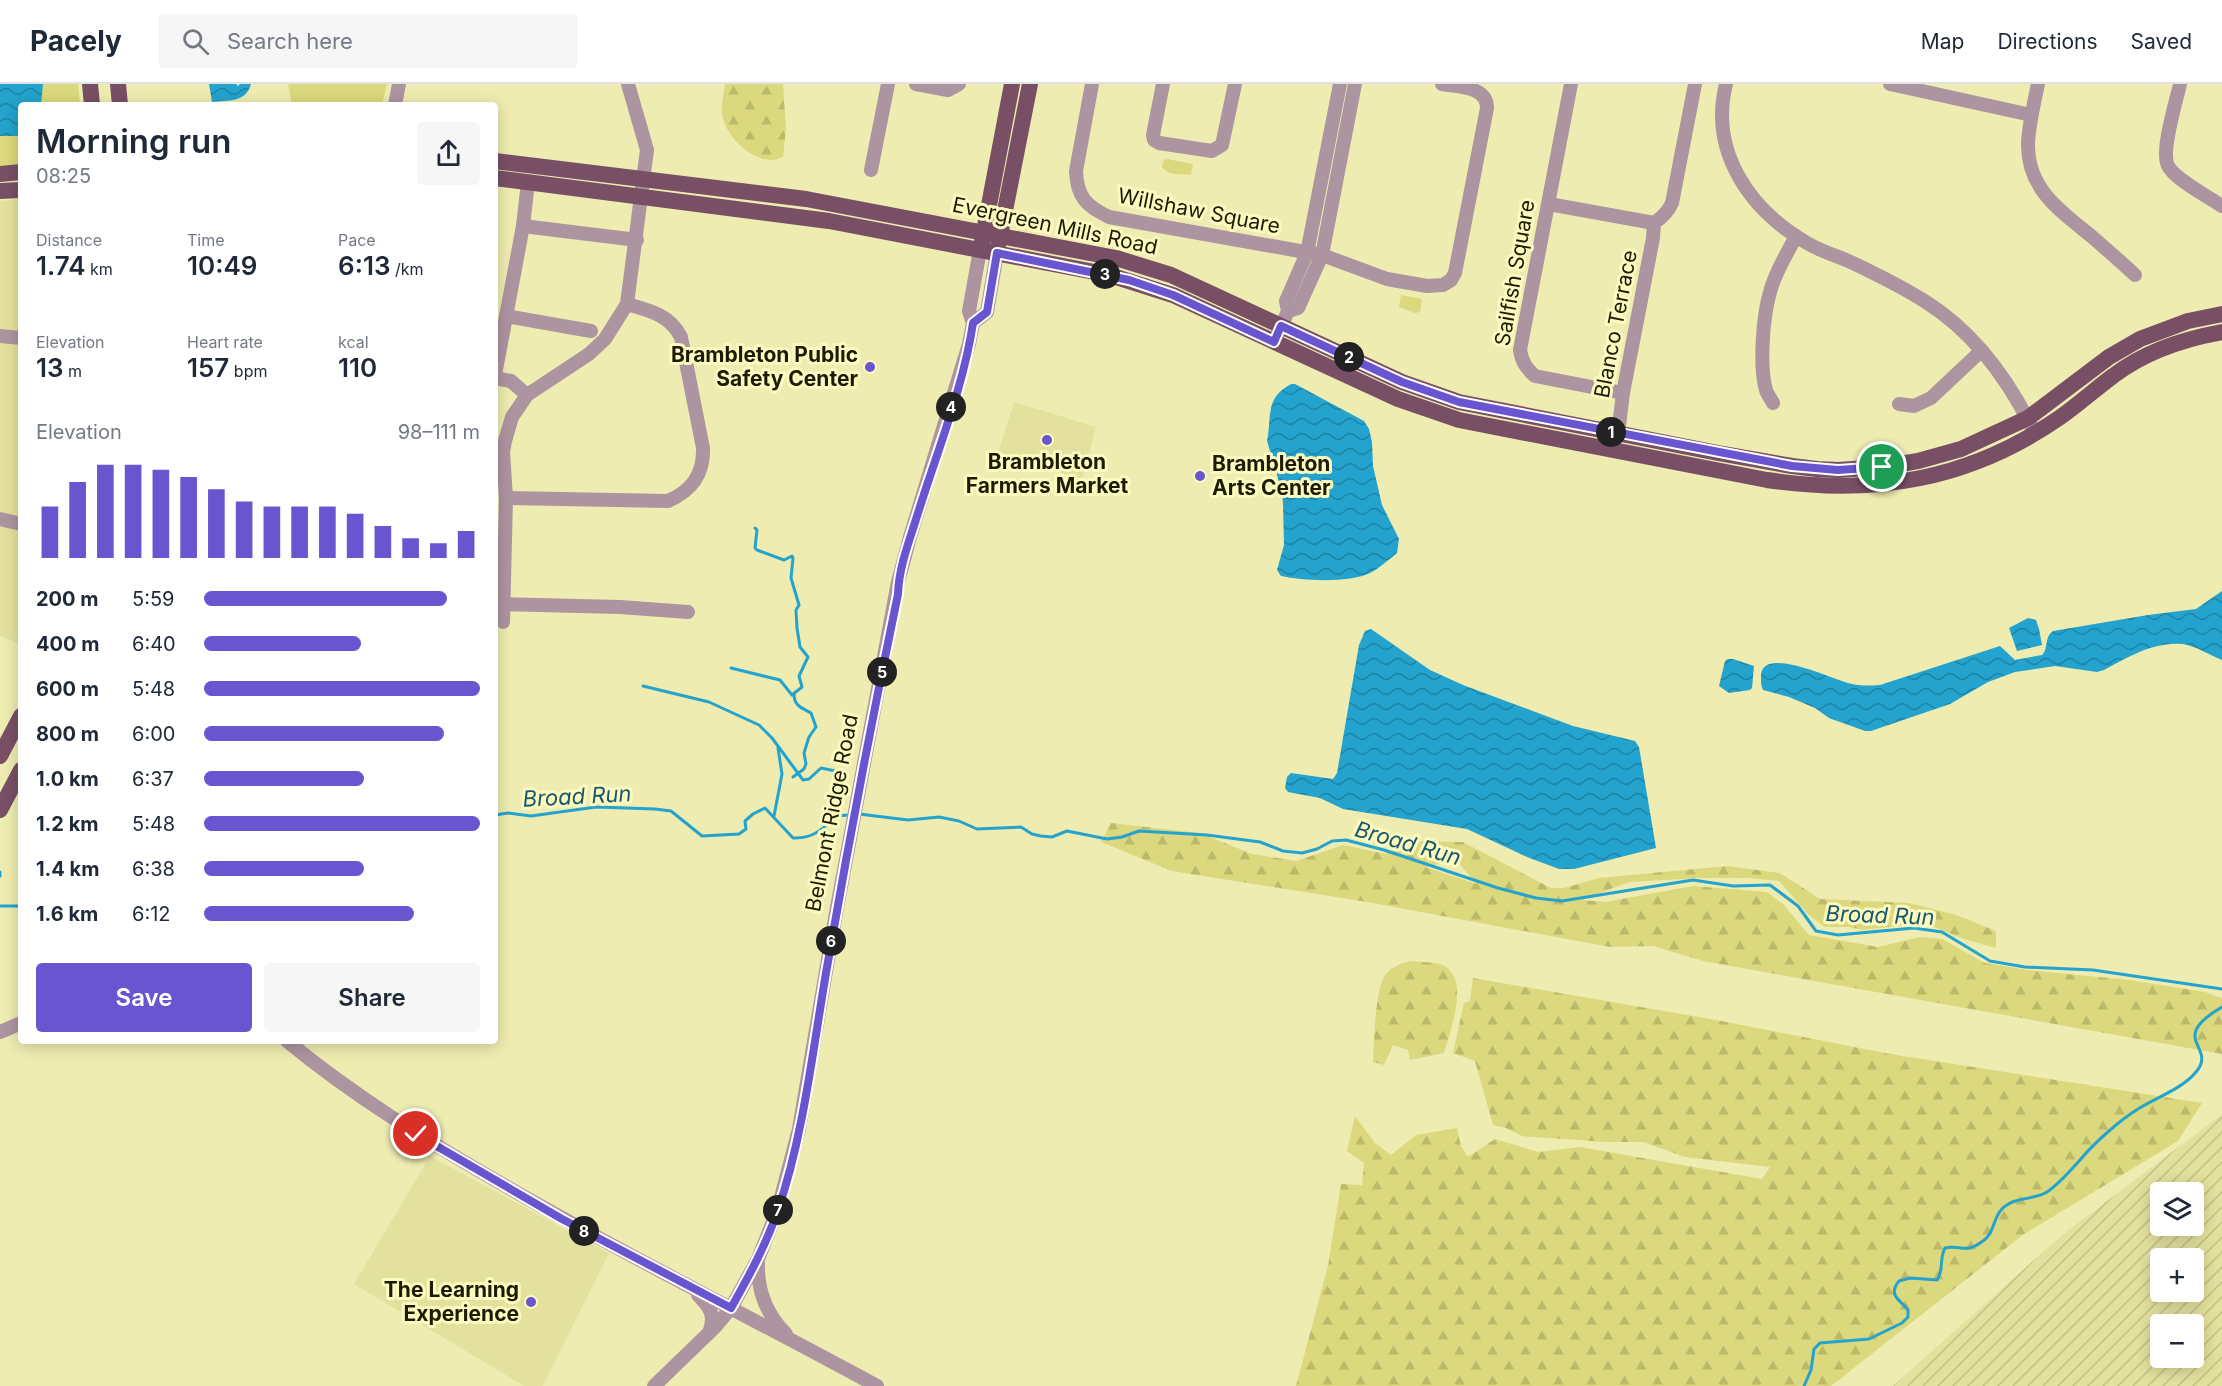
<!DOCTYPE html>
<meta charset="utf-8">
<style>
:root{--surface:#fff;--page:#f6f6f7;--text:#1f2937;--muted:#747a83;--line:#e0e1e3;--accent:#6955cf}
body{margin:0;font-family:Inter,sans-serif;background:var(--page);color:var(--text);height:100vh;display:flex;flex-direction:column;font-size:22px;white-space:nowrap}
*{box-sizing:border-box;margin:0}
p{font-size:20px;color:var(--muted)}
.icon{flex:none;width:33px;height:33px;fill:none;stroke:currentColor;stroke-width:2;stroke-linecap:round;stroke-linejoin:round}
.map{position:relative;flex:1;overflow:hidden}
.details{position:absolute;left:18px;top:18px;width:480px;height:942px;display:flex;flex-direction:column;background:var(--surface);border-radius:6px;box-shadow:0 3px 15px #0003}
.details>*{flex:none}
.buttons{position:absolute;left:2150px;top:1098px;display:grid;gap:12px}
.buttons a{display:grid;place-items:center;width:54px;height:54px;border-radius:6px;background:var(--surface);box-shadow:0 3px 15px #0003;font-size:30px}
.pin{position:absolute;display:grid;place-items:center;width:51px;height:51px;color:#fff;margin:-26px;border:3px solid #fff;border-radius:50%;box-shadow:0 2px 6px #0007}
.km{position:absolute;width:30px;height:30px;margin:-15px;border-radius:50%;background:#222;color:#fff;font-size:16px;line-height:30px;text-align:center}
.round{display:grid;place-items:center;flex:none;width:63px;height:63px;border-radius:6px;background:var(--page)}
.summary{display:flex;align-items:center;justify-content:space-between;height:102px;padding:0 18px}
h1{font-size:33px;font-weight:600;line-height:45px}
.metrics{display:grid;grid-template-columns:repeat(3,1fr);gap:9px;height:102px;padding:6px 18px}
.metrics div{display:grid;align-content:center}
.metrics b{font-size:26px;font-weight:600}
.metrics small{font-size:16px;font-weight:400}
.metrics p{font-size:16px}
.chart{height:168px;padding:12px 18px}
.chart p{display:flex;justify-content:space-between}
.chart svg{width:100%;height:108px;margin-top:6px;stroke:var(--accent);stroke-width:6}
.button{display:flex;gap:12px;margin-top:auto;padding:12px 18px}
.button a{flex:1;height:69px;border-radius:6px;background:var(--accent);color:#fff;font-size:24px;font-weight:600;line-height:69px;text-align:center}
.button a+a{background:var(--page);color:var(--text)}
ul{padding:0 18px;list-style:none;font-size:20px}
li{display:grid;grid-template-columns:96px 72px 1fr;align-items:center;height:45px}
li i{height:15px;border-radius:8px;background:var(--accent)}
header{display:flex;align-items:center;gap:36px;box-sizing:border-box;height:84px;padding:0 30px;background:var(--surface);border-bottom:2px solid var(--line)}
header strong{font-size:28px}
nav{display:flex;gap:33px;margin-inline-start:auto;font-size:21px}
.search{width:420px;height:54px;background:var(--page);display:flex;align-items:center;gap:15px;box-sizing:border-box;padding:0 21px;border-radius:6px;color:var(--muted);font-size:22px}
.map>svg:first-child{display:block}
.built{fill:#e4e19e}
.industrial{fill:url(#industrial-furrows);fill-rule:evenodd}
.green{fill:#dcd87d}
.forest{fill:url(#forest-firs);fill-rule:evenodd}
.water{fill:url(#water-waves)}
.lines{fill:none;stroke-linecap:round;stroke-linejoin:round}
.stream{stroke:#23a3cd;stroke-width:3}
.minor{stroke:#ad94a1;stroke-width:14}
.major{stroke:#794f65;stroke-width:16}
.route-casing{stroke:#fff;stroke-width:12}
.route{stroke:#6955cf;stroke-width:8}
.poi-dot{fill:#6955cf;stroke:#fcfabe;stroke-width:2}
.labels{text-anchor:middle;stroke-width:6;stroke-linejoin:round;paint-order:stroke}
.street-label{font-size:21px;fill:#1d1b05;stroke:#fcfabe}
.poi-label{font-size:21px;font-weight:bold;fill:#1d1b05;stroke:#fcfabe;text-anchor:end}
.water-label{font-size:22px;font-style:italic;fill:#18576e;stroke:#fcfabe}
</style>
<header>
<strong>Pacely</strong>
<div class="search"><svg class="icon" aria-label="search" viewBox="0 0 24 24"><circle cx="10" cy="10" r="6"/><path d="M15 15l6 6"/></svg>Search here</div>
<nav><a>Map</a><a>Directions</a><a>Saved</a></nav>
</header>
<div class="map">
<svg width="2222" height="1302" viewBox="0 0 2222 1302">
<defs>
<pattern id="industrial-furrows" width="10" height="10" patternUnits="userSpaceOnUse" patternTransform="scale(1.5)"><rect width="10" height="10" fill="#e4e19e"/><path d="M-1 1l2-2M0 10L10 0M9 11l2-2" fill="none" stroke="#c3c087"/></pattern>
<pattern id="forest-firs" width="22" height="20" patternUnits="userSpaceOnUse" patternTransform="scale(1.5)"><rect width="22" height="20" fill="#dcd87d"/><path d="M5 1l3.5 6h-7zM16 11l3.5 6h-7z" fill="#bcb96b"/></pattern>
<pattern id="water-waves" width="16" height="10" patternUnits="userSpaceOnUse" patternTransform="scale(1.5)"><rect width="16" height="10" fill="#23a3cd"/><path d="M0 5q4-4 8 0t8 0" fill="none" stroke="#1e84a4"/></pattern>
</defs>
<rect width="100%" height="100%" fill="#eeecb1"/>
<g class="built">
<path d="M21 115V560L0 552V117Z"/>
<path d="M1014 318 1096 343 1082 395 998 369Z"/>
<path d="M430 1072 609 1169 543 1302H524L354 1200Z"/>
</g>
<path class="industrial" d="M2222 1030V1302H1893L2061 1152ZM2160 1108H2193V1142H2160ZM2160 1174H2193V1208H2160ZM2160 1240H2193V1274H2160Z"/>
<g class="green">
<path d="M0 0H78L80 21H21V82L0 83Z"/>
<path d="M288 0H387L382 21H292Z"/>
<path d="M1167 75 1193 80 1191 91C1180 90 1168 92 1162 83L1163 77Z"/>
<path d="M1401 211 1422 215 1420 228 1415 229 1399 223Z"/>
</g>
<g class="forest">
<path d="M725 0H783L786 45 783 73C759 86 724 53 722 29 721 20 724 9 725 0Z"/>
<path d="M1111 739 1200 749 1252 770 1296 777 1343 761 1386 770 1407 757 1463 758 1551 804H1564L1599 794 1727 782 1780 789 1820 815 1909 819 1956 831 1996 847V864L1964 855 1924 839 1863 846 1849 843H1825L1810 832 1779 797 1749 794H1700L1629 798 1582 816 1605 818 1694 802 1767 808 1783 820 1809 851 1878 863 1920 853 1942 855 1985 879 2028 886 2129 896 2205 908 2222 914V970L1703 877 1653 862 1610 863 1367 818 1172 787 1101 758ZM1456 776 1477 800 1425 783Z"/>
<path d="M1411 877C1420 878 1430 878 1439 880 1473 890 1450 946 1444 969L1410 976 1408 966 1393 961 1384 981 1373 978C1374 958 1375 910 1384 893 1389 884 1401 879 1411 877Z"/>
<path d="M1473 894 1716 936 1890 970 2202 1019 2178 1057 2024 1150 1831 1302H1296L1328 1182 1341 1100 1362 1101 1364 1079 1347 1067 1355 1032 1375 1059 1391 1071 1416 1051 1457 1044 1461 1062 1468 1073 1495 1055 1538 1068 1580 1063 1762 1095 1770 1083 1685 1073 1643 1058H1606L1522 1052 1506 1044 1493 1041 1475 977 1453 969 1464 919 1470 917Z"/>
</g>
<g class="water">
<path d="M0 0H43L41 21H21V52H0Z"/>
<path d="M209 0H236L238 2 240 0H251C246 19 228 16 212 18Z"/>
<path d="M1291 300H1295L1364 337 1369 345 1372 358 1373 382 1382 421 1399 455 1397 469C1388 476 1380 484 1370 489 1350 499 1303 497 1281 492L1277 486 1284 461 1283 420 1282 408 1267 357C1272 335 1264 314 1291 300Z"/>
<path d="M2222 507V576C2210 571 2195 562 2183 560 2154 557 2128 573 2104 586L2097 588 2055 582 2015 588 1988 598 1950 620 1871 647H1865L1829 634 1815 624 1789 613 1763 606C1761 601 1761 598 1761 592 1761 561 1832 595 1848 599 1859 602 1868 602 1880 601L2000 562 2015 576 2042 571C2049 564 2044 553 2053 547L2148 531 2196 525Z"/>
<path d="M2028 534 2036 536 2039 545 2042 561 2017 567 2009 544Z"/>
<path d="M1371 545 1430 586 1463 601 1573 642 1635 657 1639 663 1656 764 1574 785H1559L1527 773 1467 745 1343 725 1320 714 1288 708 1285 704 1287 693 1291 689 1333 695 1337 689 1359 561 1365 547Z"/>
<path d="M1728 575H1733L1754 582 1752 604 1750 606 1729 609 1719 602 1725 577Z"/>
</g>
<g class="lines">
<g class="stream">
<path d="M731 584 780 596 792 611 802 603 799 592 808 573 800 563 797 544 796 526 799 521 791 494 793 474 792 472 784 476 757 466 755 464 757 446 755 444"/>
<path d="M643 602 709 618 759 641 772 654 803 696 809 695 821 684 845 689 843 715 839 723 841 732"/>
<path d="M793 693 804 685 806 680 804 669 809 653 816 643 811 629C802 624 794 622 794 610"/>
<path d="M859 730 908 736 939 733 959 737 977 745 1021 743 1032 750 1041 752 1052 753 1067 747 1107 755 1122 753 1139 747 1207 751 1260 758 1283 767 1302 769 1317 765 1332 757 1346 756 1384 766 1498 804 1536 814 1562 817 1693 796 1733 802 1770 801 1798 822 1816 847 1838 851 1914 844 1942 848 1990 877 2025 883 2093 886 2222 905"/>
<path d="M495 731 508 729 531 732 596 723 655 725 671 727 702 752 739 750 746 745 745 737 753 730 765 724 793 754C810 755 824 746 834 732L850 731"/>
<path d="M774 732 782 690 778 664"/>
<path d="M0 788V792"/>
<path d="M0 822H21"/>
<path d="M1804 1302 1811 1286 1814 1265 1820 1259 1869 1255 1902 1239 1908 1233V1226C1901 1216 1887 1212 1899 1197L1910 1194 1937 1196C1944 1187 1939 1174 1945 1164 1961 1160 1964 1171 1983 1157 1995 1149 1993 1131 2004 1123 2015 1113 2034 1116 2047 1108 2059 1100 2070 1087 2080 1076 2094 1059 2120 1036 2138 1025 2157 1013 2182 1005 2196 988 2218 962 2166 956 2222 923"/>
</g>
<g class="minor">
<path d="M916 0 948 6 959 0"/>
<path d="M1092 0 1076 87C1077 113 1086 122 1109 133L1322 171 1387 195 1427 202 1443 201 1451 196 1455 189 1487 24C1487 2 1459 3 1442 0"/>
<path d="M1163 0 1153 51 1154 56 1159 59 1212 67 1222 61 1235 0"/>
<path d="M1571 0 1520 266C1522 278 1526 284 1535 292L1623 309"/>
<path d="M1726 0C1709 68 1750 126 1807 159 1822 168 1841 173 1857 181 1880 192 1904 204 1926 218 1972 247 2007 294 2031 342"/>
<path d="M1890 0 2031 31"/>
<path d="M2038 0C2034 20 2029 39 2028 59 2027 104 2059 126 2090 151 2105 164 2120 177 2135 191"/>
<path d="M2180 0C2176 18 2162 63 2167 79 2170 93 2209 113 2222 122"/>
<path d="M395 21 399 0"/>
<path d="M871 86 888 0"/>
<path d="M1549 120 1654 139C1663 133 1668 128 1672 119L1695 0"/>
<path d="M523 142 637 156"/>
<path d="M1288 227 1298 224 1322 171 1355 0"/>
<path d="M506 232 591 247"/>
<path d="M973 239 987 228 997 169"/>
<path d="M0 252 21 254"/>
<path d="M1277 252 1288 227 1286 217 1307 169 1340 0"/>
<path d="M495 291 523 142 528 98"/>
<path d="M495 294 511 297 527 311"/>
<path d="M1773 319C1771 315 1767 310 1766 306 1759 282 1763 232 1770 208 1775 188 1787 170 1796 152"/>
<path d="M1899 320 1914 322 1931 314 1981 267"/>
<path d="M1618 350 1623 309 1653 154 1654 139"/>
<path d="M506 414 668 417C691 407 704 391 703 364L681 253C670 231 649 226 627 220"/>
<path d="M0 435 21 440"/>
<path d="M495 520 620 523 688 528"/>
<path d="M503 538 506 414 503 368 505 357 512 333 527 311 589 270 605 255 627 220 647 66 628 0"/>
<path d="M0 948 21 939"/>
<path d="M287 957C354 1012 427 1057 502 1100 625 1171 752 1234 877 1302"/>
<path d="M758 1178C757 1206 766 1230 786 1250"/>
<path d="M698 1211C710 1223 716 1231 709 1249"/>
<path d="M654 1302 715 1243 731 1224 758 1175 778 1125 799 1045 836 829 898 498 910 453 969 260 973 239 969 227 980 166"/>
</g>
<g class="major">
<path d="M90 0 92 21"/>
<path d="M118 0 120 21"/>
<path d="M495 77 806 115 1116 174 1171 191 1402 298 1459 318 1718 369 1792 382 1817 385 1838 386 1882 383 1918 377 1961 365 2028 334 2109 273 2140 255 2188 237 2222 230"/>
<path d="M0 90 21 88"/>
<path d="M495 94 829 137 1110 191 1173 211 1398 315 1459 336 1767 396C1874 412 1969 396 2059 334 2078 321 2094 306 2113 292 2144 268 2183 255 2222 248"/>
<path d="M0 107 21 106"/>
<path d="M982 158 1012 0"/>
<path d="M998 162 1030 0"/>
<path d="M0 672 21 632"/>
<path d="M0 726 21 686"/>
</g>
</g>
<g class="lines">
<defs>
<path id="route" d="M416 1050 562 1135 731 1224C749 1192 766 1161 778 1126 805 1047 814 954 829 872 850 751 873 630 898 510 899 482 910 455 918 429 937 368 964 301 973 239L987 228 997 169 1129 196 1173 211 1274 258 1281 242 1402 298 1459 318 1792 382 1838 386 1882 383"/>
</defs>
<use href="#route" class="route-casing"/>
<use href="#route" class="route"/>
</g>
<g class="poi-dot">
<circle cx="870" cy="283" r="6"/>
<circle cx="1047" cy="356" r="6"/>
<circle cx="1200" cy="392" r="6"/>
<circle cx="531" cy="1218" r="6"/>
</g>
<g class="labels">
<g class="street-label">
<text transform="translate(1199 127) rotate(11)" y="7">Willshaw Square</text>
<text transform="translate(1055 142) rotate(12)" y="7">Evergreen Mills Road</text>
<text transform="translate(1515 189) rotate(-80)" y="7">Sailfish Square</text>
<text transform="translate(1616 240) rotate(-79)" y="7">Blanco Terrace</text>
<text transform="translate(832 729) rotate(-79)" y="7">Belmont Ridge Road</text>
</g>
<g class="poi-label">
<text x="858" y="278">Brambleton Public<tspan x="858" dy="24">Safety Center</tspan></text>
<text x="1047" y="385" text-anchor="middle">Brambleton<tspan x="1047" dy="24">Farmers Market</tspan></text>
<text x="1212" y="387" text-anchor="start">Brambleton<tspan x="1212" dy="24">Arts Center</tspan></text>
<text x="519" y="1213">The Learning<tspan x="519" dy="24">Experience</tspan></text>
</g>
<g class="water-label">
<text transform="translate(577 712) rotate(-3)" y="8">Broad Run</text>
<text transform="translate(1408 759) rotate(16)" y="8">Broad Run</text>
<text transform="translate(1880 831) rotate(2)" y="8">Broad Run</text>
</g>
</g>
</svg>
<div class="buttons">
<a><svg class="icon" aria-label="layers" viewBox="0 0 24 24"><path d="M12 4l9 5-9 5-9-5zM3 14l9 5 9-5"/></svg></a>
<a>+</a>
<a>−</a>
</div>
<div class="pin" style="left:1882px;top:383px;background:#1e9e55"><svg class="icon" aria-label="arrive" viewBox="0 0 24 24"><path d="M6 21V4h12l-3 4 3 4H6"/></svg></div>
<div class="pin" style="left:416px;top:1050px;background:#d93025"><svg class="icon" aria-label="check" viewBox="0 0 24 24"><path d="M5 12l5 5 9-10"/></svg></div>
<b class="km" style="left:1611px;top:348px">1</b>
<b class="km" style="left:1349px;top:273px">2</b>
<b class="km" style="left:1105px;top:190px">3</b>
<b class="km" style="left:951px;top:323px">4</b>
<b class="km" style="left:882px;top:588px">5</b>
<b class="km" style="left:831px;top:857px">6</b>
<b class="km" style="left:778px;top:1126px">7</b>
<b class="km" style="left:584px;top:1147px">8</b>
<section class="details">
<div class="summary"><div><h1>Morning run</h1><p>08:25</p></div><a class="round"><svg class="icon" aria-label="share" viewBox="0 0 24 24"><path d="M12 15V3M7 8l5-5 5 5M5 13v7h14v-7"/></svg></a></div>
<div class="metrics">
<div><p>Distance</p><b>1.74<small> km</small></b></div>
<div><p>Time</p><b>10:49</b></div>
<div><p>Pace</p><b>6:13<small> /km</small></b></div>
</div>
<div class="metrics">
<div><p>Elevation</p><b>13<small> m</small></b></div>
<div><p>Heart rate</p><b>157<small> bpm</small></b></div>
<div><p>kcal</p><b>110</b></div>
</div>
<div class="chart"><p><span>Elevation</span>98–111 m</p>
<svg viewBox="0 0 160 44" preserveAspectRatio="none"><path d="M5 44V23M15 44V13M25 44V6M35 44V6M45 44V8M55 44V11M65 44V16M75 44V21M85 44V23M95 44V23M105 44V23M115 44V26M125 44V31M135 44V36M145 44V38M155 44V33"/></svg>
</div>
<ul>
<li><b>200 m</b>5:59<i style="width:88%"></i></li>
<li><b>400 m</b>6:40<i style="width:57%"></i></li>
<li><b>600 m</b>5:48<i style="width:100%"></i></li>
<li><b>800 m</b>6:00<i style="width:87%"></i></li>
<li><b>1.0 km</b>6:37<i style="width:58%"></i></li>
<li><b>1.2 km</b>5:48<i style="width:100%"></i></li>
<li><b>1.4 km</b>6:38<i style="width:58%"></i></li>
<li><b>1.6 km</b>6:12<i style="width:76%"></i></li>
</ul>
<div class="button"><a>Save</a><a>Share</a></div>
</section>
</div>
